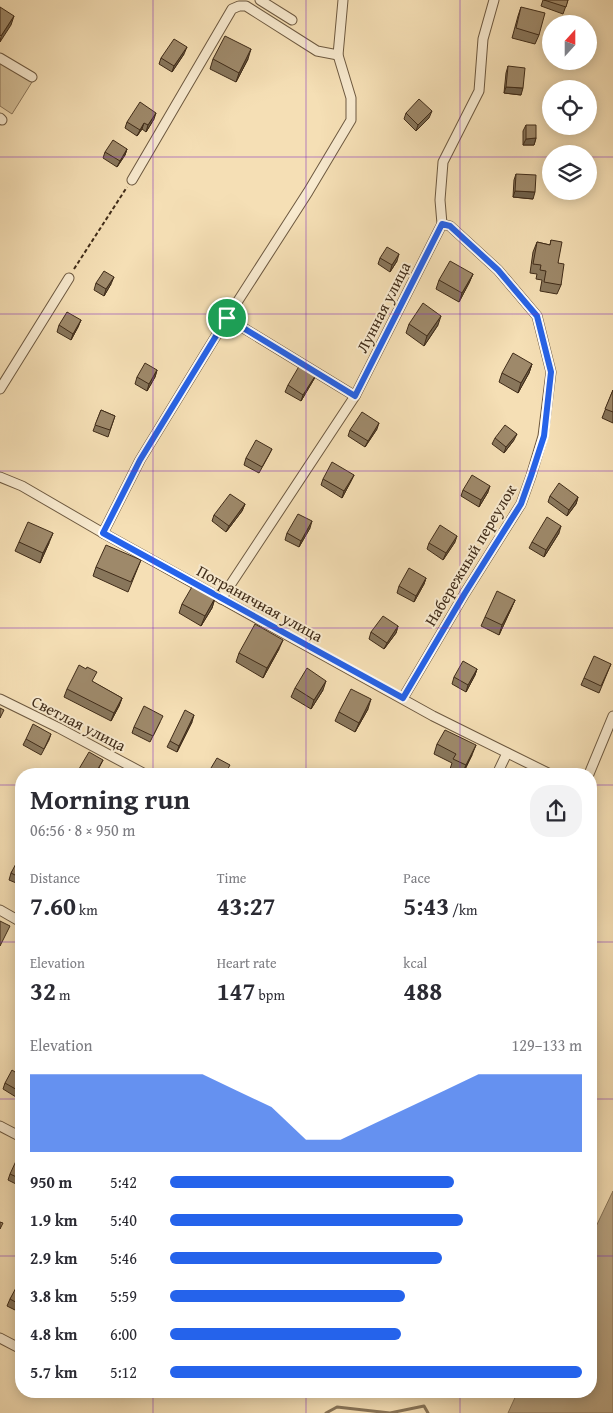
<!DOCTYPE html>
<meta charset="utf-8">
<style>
:root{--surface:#fff;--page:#f2f2f3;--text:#2b2b33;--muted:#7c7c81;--accent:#2563eb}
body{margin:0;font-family:"Gentium Book Plus",serif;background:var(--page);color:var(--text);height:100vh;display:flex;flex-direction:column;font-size:19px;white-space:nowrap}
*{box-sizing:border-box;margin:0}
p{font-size:16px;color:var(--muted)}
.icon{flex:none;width:28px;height:28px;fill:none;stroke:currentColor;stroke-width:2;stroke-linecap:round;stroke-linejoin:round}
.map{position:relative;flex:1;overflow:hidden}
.details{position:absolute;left:15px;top:768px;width:582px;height:630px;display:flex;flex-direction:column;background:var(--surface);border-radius:20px;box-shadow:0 2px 12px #0003}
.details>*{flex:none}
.needle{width:32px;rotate:21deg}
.controls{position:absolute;left:542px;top:15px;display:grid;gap:10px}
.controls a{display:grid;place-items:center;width:55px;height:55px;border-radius:50%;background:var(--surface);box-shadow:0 2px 12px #0003;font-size:25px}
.pin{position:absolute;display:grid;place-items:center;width:42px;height:42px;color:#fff;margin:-21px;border:2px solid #fff;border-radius:50%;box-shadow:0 1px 5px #0007}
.round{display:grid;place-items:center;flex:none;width:52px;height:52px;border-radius:20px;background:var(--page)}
.overview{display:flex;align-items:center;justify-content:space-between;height:85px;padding:0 15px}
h1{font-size:28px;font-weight:700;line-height:38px}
.metrics{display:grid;grid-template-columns:repeat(3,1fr);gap:8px;height:85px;padding:5px 15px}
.metrics div{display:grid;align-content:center}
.metrics b{font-size:25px;font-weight:700}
.metrics small{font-size:14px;font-weight:400}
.metrics p{font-size:14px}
.chart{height:140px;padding:10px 15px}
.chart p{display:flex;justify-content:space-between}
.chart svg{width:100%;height:90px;margin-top:5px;fill:var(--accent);opacity:.7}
ul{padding:0 15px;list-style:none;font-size:16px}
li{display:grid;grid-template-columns:80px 60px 1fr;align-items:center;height:38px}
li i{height:12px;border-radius:6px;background:var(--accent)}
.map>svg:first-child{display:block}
.green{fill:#d6c19a;stroke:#8b765a}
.water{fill:#b7a280;stroke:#877357}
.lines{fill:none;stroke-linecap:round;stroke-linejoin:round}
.stream{stroke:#877357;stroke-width:3}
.street-casing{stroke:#6d5940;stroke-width:11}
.path{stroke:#402c19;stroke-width:2;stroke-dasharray:4 2.5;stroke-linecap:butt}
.street{stroke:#f8eacf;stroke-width:9}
.wall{fill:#88765b;stroke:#402c19}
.shaded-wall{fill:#6f604a;stroke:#402c19}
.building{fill:#9e896a;stroke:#402c19}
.route-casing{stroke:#fff;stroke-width:10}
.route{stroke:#2563eb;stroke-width:6}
.grid{fill:none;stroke:#7b2cbf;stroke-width:1;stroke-opacity:0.55}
.labels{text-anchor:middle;stroke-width:4;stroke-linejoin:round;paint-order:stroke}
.street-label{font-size:16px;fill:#402c19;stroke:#f8eacf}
</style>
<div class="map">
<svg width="613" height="1413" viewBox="0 0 613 1413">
<rect width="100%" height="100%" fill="#f5dfb5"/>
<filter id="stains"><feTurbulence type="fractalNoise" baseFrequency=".004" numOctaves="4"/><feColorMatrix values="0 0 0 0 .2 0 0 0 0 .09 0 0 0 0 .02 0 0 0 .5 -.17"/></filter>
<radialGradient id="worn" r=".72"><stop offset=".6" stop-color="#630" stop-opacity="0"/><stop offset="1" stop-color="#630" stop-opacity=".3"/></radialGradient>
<path class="green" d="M0 63 32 82 12 114 0 106Z"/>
<path class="water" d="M613 1191V1413H508L518 1391H591V1237Z"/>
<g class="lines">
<path class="stream" d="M326 1413 337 1407 390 1413 424 1406 428 1413"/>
<defs>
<g id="street">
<path d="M260 0 292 20"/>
<path d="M0 58 32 77"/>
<path d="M0 118 2 120"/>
<path d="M132 180 232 9 239 6H246L317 51 338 55"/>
<path d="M227 318 355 396"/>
<path d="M0 389 69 278"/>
<path d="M0 477 22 486 103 533 433 716 550 774"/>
<path d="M103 533 140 460 227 318 308 192 351 120V98L338 55 343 0"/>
<path d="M221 599 355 396 442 224 440 200 443 162 479 91 483 39 494 0"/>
<path d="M403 698 465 593 521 504 531 476 543 436 551 372 537 316 498 270 450 226 442 224"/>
<path d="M0 699 59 728 145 774"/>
<path d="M497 774 507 753"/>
<path d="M589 774 613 716"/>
<path d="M0 910 21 922"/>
<path d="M0 1126 21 1137"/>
<path d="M0 1338 21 1349"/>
</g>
</defs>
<use href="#street" class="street-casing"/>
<path class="path" d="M74 269 127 187"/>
<use href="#street" class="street"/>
</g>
<g class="wall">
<path d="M543 0H568L563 14 541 6Z"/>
<path d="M521 7 539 35 535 44 512 38 518 16Z"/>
<path d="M184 54 172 72 159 64 161 58Z"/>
<path d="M213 59H248L236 82 210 69Z"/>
<path d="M508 66 521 95 504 93 506 73Z"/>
<path d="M406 113 429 118 416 131 404 119Z"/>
<path d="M154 119 146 132 142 129 137 136 125 128 127 122Z"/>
<path d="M526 125 536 138 534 145H523V131Z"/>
<path d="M127 149 125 155 117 167 103 158 105 152Z"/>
<path d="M516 174 533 199 513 197 514 180Z"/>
<path d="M551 240 558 263 561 285 557 294 540 291 542 280 536 279 537 274 530 273 533 252 537 242 550 245Z"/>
<path d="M380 258 397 261 390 272 378 264Z"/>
<path d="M473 274 469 283 459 302 436 289 439 280Z"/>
<path d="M96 283 111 284 104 296 94 290Z"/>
<path d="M81 320 78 327 71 340 57 332 59 325Z"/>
<path d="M409 324 438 325 424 346 406 333Z"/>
<path d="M532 364 529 373 518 393 499 382 502 373Z"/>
<path d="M157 370 155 377 147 391 135 384 137 377Z"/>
<path d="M317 373 314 379 301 401 285 392 288 385Z"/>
<path d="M613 390V423L602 418Z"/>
<path d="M101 410 115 416 108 437 93 431Z"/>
<path d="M377 429 365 447 348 436 350 430Z"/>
<path d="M495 438 514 440 504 453 492 444Z"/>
<path d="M272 449 269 455 259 473 244 465 246 458Z"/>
<path d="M354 475 351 481 342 498 321 485 323 479Z"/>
<path d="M463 490 488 492 479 507 461 496Z"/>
<path d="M550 496 578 497 576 504 567 516 548 502Z"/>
<path d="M245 504 242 511 226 532 212 521 214 515Z"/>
<path d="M310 528 299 547 285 540 287 533Z"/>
<path d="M559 533 544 557 529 548 532 542Z"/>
<path d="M19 542 49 543 40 563 15 551Z"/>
<path d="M455 542 443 560 427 549 429 543Z"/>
<path d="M141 560 128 592 93 576 96 567Z"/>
<path d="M426 578 424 584 414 602 397 593 399 586Z"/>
<path d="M215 598 212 608 201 626 179 613 182 604Z"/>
<path d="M515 600 511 609 499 635 481 626 485 617Z"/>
<path d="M398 626 396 633 384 649 369 639 371 632Z"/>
<path d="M279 649 263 678 236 662 239 653Z"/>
<path d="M611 664 599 693 581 685 584 678Z"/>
<path d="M477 669 475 675 466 692 452 684 454 677Z"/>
<path d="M93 682 122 698 119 706 111 721 64 697 67 689Z"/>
<path d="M295 688 323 690 311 709 291 697Z"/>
<path d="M368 709 355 732 335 721 339 712Z"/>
<path d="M160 722 150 742 132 733 134 727Z"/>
<path d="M192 722 177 752 167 747 170 741Z"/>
<path d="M51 734 49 740 41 755 23 745 26 739Z"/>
<path d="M437 744 472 755 463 774H460L450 769 452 763 434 754Z"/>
<path d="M21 859V885L9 880 11 873Z"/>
<path d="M21 1076V1088L16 1097 3 1089 5 1083Z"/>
<path d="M21 1164V1184L20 1186 8 1180 10 1174Z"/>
<path d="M21 1286V1313L7 1306 10 1299Z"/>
</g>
<g class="shaded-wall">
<path d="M14 16 11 25 0 42 1 36Z"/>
<path d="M187 47 184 54 172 72 174 66Z"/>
<path d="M251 49 248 59 236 82 239 73Z"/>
<path d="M506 87 523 88 521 95 504 93Z"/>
<path d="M432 111 429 118 416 131 418 125Z"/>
<path d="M156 113 154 119 146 132 148 125Z"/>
<path d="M144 123 142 129 137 136 140 130Z"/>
<path d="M536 138 534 145H523L526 139Z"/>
<path d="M127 149 125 155 117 167 120 161Z"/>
<path d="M515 191 535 192 533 199 513 197Z"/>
<path d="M399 254 397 261 390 272 392 265Z"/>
<path d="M473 274 469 283 459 302 462 293Z"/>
<path d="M114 277 111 284 104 296 106 289Z"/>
<path d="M441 316 438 325 424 346 427 336Z"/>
<path d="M81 320 78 327 71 340 73 334Z"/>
<path d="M532 364 529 373 518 393 521 383Z"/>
<path d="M157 370 155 377 147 391 149 384Z"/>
<path d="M317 373 314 379 301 401 303 395Z"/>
<path d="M379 423 377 429 365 447 368 441Z"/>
<path d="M517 434 514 440 504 453 506 447Z"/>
<path d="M354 475 351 481 342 498 344 491Z"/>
<path d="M490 486 488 492 479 507 481 500Z"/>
<path d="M578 497 576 504 567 516 569 510Z"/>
<path d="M245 504 242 511 226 532 229 526Z"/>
<path d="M312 521 310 528 299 547 301 541Z"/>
<path d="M561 526 559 533 544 557 546 550Z"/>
<path d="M53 533 49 543 40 563 43 553Z"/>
<path d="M457 536 455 542 443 560 446 553Z"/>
<path d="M426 578 424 584 414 602 416 596Z"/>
<path d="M215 598 212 608 201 626 205 616Z"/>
<path d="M515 600 511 609 499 635 502 625Z"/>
<path d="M398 626 396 633 384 649 387 643Z"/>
<path d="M283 640 279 649 263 678 267 668Z"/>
<path d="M477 669 475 675 466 692 468 685Z"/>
<path d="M326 681 323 690 311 709 314 700Z"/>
<path d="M122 698 119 706 111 721 114 713Z"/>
<path d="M371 699 368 709 355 732 359 723Z"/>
<path d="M194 715 192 722 177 752 179 746Z"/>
<path d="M476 745 472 755 462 774 466 765Z"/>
<path d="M103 760 96 774H95Z"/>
</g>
<g class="building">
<path d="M544 0H568L566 7Z"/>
<path d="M0 7 14 16 1 36 0 35Z"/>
<path d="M521 7 545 13 539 35 516 28Z"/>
<path d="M225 36 251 49 239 73 213 59Z"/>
<path d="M174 39 187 47 174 66 161 58Z"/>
<path d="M508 66 525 68 523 88 506 87Z"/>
<path d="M419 99 432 111 418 125 406 113Z"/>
<path d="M140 102 156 113 148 125 144 123 140 130 127 122Z"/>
<path d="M526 125H536V138L526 139Z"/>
<path d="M113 140 127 149 120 161 105 152Z"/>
<path d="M516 174 536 175 535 192 515 191Z"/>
<path d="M551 240 562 242 558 263 564 264 561 285 544 282 546 271 540 270 541 265 533 264 537 242 550 245Z"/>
<path d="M387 247 399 254 392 265 380 258Z"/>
<path d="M450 261 473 274 462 293 439 280Z"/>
<path d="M104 271 114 277 106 289 96 283Z"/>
<path d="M423 303 441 316 427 336 409 324Z"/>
<path d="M67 312 81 320 73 334 59 325Z"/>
<path d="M513 353 532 364 521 383 502 373Z"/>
<path d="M145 363 157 370 149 384 137 377Z"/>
<path d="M301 363 317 373 303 395 288 385Z"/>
<path d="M613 390V412L605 409Z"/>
<path d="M101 410 115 416 110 430 95 425Z"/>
<path d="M362 412 379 423 368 441 350 430Z"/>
<path d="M505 425 517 434 506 447 495 438Z"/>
<path d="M256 440 272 449 262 467 246 458Z"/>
<path d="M332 462 354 475 344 491 323 479Z"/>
<path d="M472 475 490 486 481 500 463 490Z"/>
<path d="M559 483 578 497 569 510 550 496Z"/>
<path d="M230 494 245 504 229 526 214 515Z"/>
<path d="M298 514 312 521 301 541 287 533Z"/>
<path d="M547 517 561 526 546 550 532 542Z"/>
<path d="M28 522 53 533 43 553 19 542Z"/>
<path d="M440 525 457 536 446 553 429 543Z"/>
<path d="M106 545 141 560 131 582 96 567Z"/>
<path d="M409 568 426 578 416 596 399 586Z"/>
<path d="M193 585 215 598 205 616 182 604Z"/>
<path d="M497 591 515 600 502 625 485 617Z"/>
<path d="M383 616 398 626 387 643 371 632Z"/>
<path d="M255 624 283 640 267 668 239 653Z"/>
<path d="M594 656 611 664 601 686 584 678Z"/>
<path d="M463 661 477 669 468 685 454 677Z"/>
<path d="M79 665 86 669 87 667 97 672 92 681 122 698 114 713 67 689Z"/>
<path d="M307 668 326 681 314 700 295 688Z"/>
<path d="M351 689 371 699 359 723 339 712Z"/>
<path d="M144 706 163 716 153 736 134 727Z"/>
<path d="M0 708 4 710 0 718Z"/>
<path d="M185 710 194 715 179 746 170 741Z"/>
<path d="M33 724 51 734 44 749 26 739Z"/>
<path d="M445 730 476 745 466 765 453 759 456 754 437 744Z"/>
<path d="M89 752 103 760 95 774H76Z"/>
<path d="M217 758 230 765 225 774H211L208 773Z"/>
<path d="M19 858 21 859V878L11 873Z"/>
<path d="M0 921 10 926 0 946Z"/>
<path d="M12 1070 21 1076V1086L19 1091 5 1083Z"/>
<path d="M16 1161 21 1164V1179L10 1174Z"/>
<path d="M0 1222 3 1223 0 1229Z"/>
<path d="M18 1284 21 1286V1305L10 1299Z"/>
</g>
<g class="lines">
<defs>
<path id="route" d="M442 224 450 226 498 270 537 316 551 372 544 436 531 476 521 504 465 593 403 698 103 533 140 460 227 318 355 396Z"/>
</defs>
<use href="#route" class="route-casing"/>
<use href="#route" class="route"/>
</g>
<path class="grid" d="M153 0V774M306 0V774M460 0V774M0 157H551M589 157H613M0 314H613M0 471H613M0 628H613M0 785H21M591 785H613M0 942H21M591 942H613M0 1099H21M591 1099H613M0 1256H21M591 1256H613M153 1391V1413M306 1391V1413M460 1391V1413"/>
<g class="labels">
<g class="street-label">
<text transform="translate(383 307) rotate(-63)" y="6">Лунная улица</text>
<text transform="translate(470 555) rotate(-59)" y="6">Набережный переулок</text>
<text transform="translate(260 603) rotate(29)" y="6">Пограничная улица</text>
<text transform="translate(79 723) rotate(27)" y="6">Светлая улица</text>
</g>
</g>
<rect width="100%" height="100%" filter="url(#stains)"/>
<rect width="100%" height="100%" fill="url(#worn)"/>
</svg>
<div class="controls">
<a><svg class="needle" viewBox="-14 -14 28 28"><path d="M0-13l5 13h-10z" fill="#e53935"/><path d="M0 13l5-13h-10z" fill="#7c7c81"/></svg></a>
<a><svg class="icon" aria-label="locate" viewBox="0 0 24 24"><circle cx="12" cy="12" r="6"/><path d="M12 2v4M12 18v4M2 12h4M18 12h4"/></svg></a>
<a><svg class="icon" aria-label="layers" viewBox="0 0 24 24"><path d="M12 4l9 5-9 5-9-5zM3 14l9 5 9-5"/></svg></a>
</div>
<div class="pin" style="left:227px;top:318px;background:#1e9e55"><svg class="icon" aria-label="arrive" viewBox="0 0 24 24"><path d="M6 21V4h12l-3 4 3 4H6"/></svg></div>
<section class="details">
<div class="overview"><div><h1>Morning run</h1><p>06:56 · 8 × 950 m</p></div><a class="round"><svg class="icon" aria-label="share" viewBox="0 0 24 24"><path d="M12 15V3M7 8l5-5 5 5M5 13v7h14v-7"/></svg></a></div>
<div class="metrics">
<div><p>Distance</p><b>7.60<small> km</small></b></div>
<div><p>Time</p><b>43:27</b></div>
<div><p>Pace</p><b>5:43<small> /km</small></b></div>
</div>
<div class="metrics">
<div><p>Elevation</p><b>32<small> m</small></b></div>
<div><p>Heart rate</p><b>147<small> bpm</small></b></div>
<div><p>kcal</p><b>488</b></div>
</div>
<div class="chart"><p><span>Elevation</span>129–133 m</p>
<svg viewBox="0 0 160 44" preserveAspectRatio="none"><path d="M0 44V6L10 6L20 6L30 6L40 6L50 6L60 14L70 22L80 38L90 38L100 30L110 22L120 14L130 6L140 6L150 6L160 6V44z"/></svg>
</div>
<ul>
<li><b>950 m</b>5:42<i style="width:69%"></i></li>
<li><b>1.9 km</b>5:40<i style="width:71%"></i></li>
<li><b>2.9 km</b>5:46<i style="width:66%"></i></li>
<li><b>3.8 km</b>5:59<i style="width:57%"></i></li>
<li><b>4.8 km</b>6:00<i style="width:56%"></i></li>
<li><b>5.7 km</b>5:12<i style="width:100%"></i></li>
</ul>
</section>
</div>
